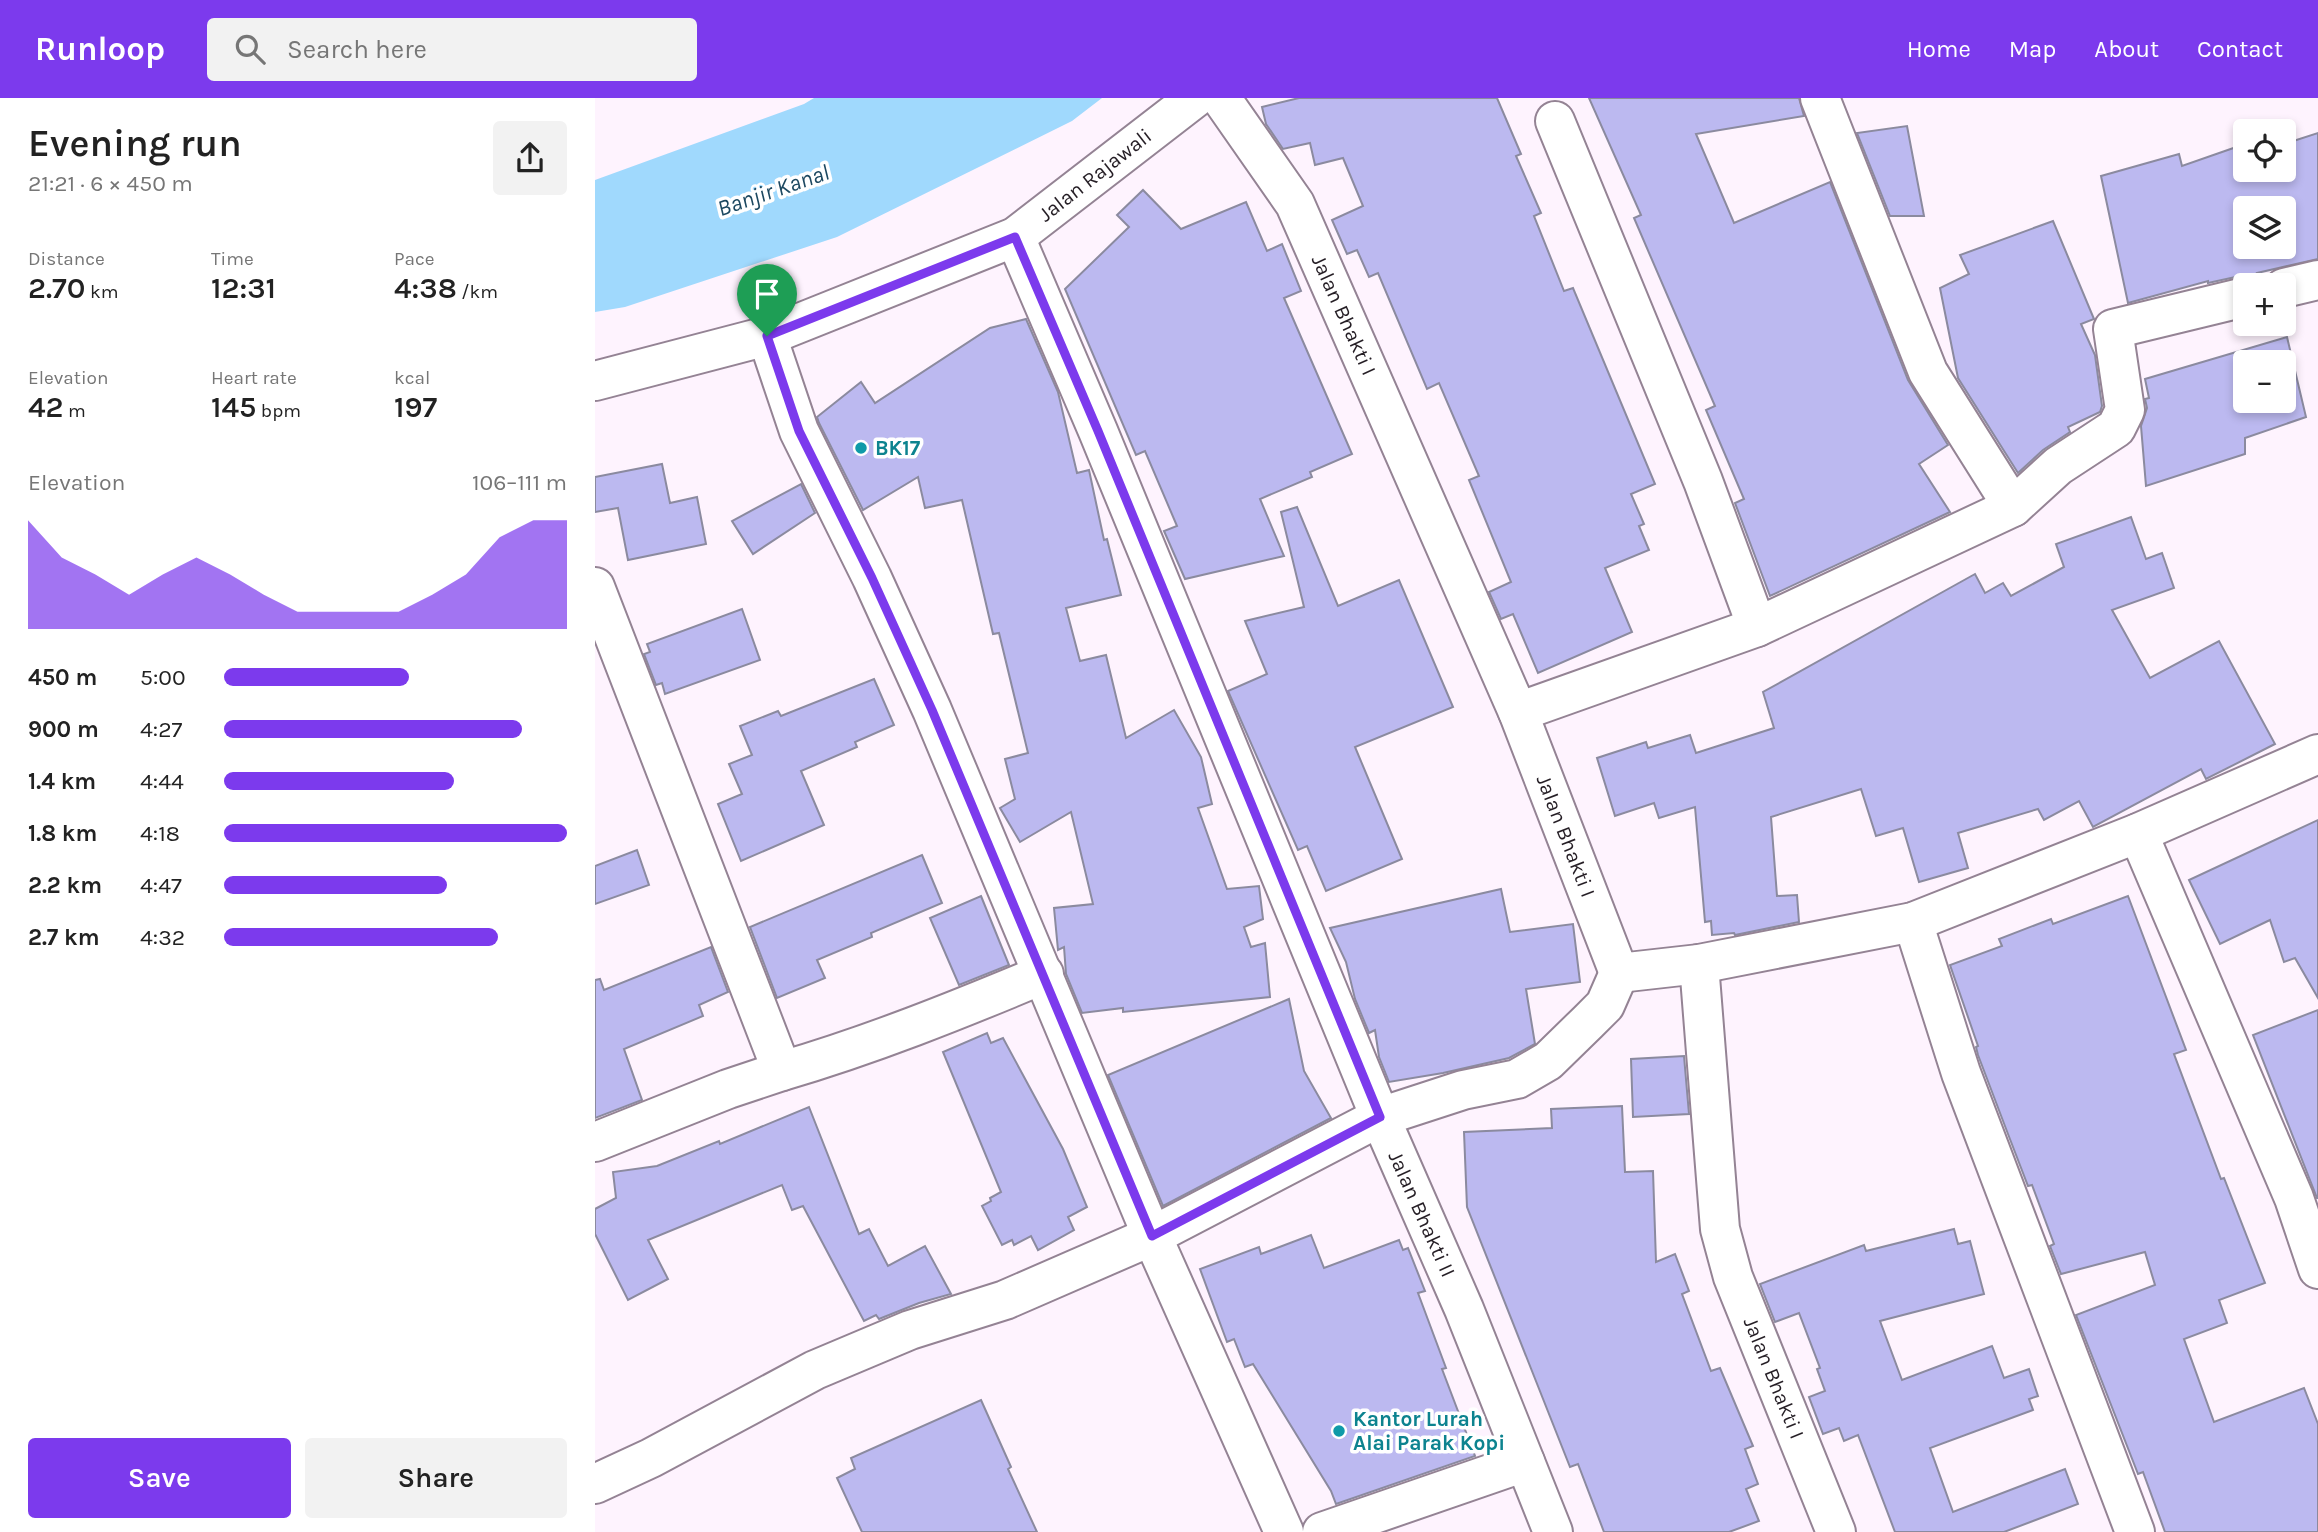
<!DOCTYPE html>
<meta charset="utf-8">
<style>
:root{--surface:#fff;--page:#f2f2f2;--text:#222;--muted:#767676;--accent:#7c3aed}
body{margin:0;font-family:Karla,sans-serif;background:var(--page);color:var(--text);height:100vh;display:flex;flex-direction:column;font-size:26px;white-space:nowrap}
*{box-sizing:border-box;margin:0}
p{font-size:23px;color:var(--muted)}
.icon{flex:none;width:38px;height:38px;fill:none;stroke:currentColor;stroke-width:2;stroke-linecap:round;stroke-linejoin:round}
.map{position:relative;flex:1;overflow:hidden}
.details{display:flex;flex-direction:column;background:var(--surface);width:595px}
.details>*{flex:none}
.tools{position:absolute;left:1638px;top:21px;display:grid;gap:14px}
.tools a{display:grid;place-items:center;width:63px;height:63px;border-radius:7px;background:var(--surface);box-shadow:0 4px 10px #0003;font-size:35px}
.pin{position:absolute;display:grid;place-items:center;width:60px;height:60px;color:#fff;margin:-72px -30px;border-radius:50% 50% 50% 0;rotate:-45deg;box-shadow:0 0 7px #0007}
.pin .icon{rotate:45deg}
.round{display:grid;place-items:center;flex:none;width:74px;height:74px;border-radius:7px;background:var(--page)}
.overview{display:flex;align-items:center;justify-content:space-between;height:119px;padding:0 28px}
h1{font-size:38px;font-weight:600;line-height:52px}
.metrics{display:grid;grid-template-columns:repeat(3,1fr);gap:10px;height:119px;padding:7px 28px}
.metrics div{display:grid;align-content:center}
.metrics b{font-size:30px;font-weight:600}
.metrics small{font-size:19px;font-weight:400}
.metrics p{font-size:19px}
.chart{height:196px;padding:14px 28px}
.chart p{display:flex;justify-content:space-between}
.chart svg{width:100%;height:126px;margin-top:7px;fill:var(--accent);opacity:.7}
.action{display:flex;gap:14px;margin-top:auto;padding:14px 28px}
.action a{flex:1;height:80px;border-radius:7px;background:var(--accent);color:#fff;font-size:28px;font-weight:600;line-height:80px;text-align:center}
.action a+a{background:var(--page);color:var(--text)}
ul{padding:0 28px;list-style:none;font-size:23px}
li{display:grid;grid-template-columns:112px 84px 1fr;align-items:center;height:52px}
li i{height:18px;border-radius:9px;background:var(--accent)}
header{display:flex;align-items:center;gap:42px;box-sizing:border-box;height:98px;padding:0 35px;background:var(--accent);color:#fff}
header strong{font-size:33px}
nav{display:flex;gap:38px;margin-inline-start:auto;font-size:24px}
.search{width:490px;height:63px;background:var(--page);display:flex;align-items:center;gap:18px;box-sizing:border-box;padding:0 24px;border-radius:7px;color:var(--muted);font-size:26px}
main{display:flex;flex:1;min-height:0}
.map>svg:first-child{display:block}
.water{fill:#a0d9fd}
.building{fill:#bcb9f0;stroke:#8b8a9f;stroke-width:2;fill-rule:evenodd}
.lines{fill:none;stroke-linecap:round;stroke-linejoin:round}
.minor-casing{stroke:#948394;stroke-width:42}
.minor{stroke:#fff;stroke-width:38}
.route-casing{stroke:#fff;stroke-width:14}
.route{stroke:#7c3aed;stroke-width:9}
.culture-dot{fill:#0f9aa8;stroke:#fff;stroke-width:2.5}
.labels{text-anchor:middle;stroke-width:7;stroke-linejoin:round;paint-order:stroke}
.street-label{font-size:21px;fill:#251e25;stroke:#fff}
.culture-label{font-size:21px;font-weight:bold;fill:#0d838f;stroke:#fff;text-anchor:start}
.water-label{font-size:23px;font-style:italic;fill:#1c4860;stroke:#fff}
</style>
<header>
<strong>Runloop</strong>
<div class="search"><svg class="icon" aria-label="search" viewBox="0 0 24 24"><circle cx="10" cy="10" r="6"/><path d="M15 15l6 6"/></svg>Search here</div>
<nav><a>Home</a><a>Map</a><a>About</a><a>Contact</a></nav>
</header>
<main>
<section class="details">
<div class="overview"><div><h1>Evening run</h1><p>21:21 · 6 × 450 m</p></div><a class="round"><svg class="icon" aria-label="share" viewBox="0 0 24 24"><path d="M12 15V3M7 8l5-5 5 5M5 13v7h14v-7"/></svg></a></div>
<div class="metrics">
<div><p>Distance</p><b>2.70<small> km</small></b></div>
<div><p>Time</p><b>12:31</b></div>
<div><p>Pace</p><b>4:38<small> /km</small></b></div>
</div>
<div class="metrics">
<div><p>Elevation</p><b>42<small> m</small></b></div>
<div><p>Heart rate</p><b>145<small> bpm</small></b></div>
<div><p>kcal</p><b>197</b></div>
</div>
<div class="chart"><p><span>Elevation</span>106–111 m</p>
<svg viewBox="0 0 160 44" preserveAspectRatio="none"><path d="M0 44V6L10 19L20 25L30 32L40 25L50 19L60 25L70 32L80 38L90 38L100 38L110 38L120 32L130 25L140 12L150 6L160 6V44z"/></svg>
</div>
<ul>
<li><b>450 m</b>5:00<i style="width:54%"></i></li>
<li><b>900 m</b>4:27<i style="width:87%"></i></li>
<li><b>1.4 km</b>4:44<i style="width:67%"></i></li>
<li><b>1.8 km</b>4:18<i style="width:100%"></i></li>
<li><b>2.2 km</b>4:47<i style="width:65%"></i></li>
<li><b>2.7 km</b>4:32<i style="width:80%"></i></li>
</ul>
<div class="action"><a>Save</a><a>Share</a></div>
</section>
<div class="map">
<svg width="1723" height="1434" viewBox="0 0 1723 1434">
<rect width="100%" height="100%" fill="#fef3fe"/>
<path class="water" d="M219 0H507L477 23 242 139 30 209 0 214V82L209 6Z"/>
<g class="building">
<path d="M704 0H902L926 56 921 58 946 115 939 118 969 193 978 190 1060 386 1036 396 1049 426 1044 428 1054 452 1010 470 1037 534 943 575 918 516 906 521 894 494 916 484 874 382 884 378 844 285 832 291 783 175 774 179 762 152 752 156 737 122 768 108 748 60 720 67 715 45 688 51 671 26 667 9Z"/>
<path d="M994 0H1204L1209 18 1101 36 1139 125 1235 84 1313 282 1353 347 1324 366 1355 414 1175 498 1140 405 1149 401 1111 312 1120 308 1039 120 1046 117Z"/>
<path d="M1312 28 1329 118H1295L1262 35Z"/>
<path d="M1723 35V161L1662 175 1666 184 1655 178H1645L1613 185V183L1533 205 1506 78 1584 56 1587 68 1650 46V72H1689V46ZM1650 110H1689V149H1650Z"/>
<path d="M548 92 586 131 651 104 672 153 687 146 706 193 689 200 757 356 715 374 717 379 665 401 689 458 590 481 569 433 582 428 550 353 541 357 470 191 534 129 522 117Z"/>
<path d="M1458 123 1499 221 1486 226 1500 257 1507 308 1505 314 1473 329 1475 334 1448 352 1423 375 1363 280 1345 190 1374 176 1365 157Z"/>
<path d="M431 221 463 294 482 375 494 372 509 442 512 441 526 497 471 510 485 563 511 557 531 640 579 612 606 659 617 706 603 710 632 791 664 788 668 821 649 829 656 849 670 845 675 899 528 914V910L487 915 471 876 469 849 463 852 459 810 498 806 476 714 425 744 405 710 420 701 410 661 433 655 404 535 398 536 367 402 330 410 323 379 268 412 224 325 222 319 266 284 280 305 395 230Z"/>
<path d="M1692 239 1711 319 1650 340V356L1551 388 1546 328 1552 310 1550 301 1554 300 1550 281ZM1650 264H1689V303H1650Z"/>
<path d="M67 366 75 405 102 399 111 446 33 462 23 410 0 414V379Z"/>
<path d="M206 386 220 415 158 456 137 423Z"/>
<path d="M702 409 743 508 804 482 858 609 760 649 807 761 731 793 712 748 703 752 633 593 672 576 650 523 709 509 686 414Z"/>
<path d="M1536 419 1551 461 1567 455 1579 490 1517 512 1555 580 1624 543 1680 646 1611 681 1606 671 1498 729 1484 703 1449 722 1443 711 1363 735 1373 770 1324 784 1308 730 1281 738 1266 691 1176 719 1182 798 1202 797 1204 824 1140 837 1139 835 1117 837 1116 823 1110 824 1100 709 1064 720 1059 705 1020 718 1002 660 1051 644 1053 650 1095 637 1101 655 1179 630 1168 594 1380 476 1390 495 1408 485 1416 498 1469 469 1461 446Z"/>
<path d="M147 511 165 562 70 596 67 585 61 587 49 556 55 554 52 546Z"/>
<path d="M279 581 299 627 260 644 262 649 206 673 229 727 146 763 123 706 147 696 134 666 157 657 145 628 183 613 186 618Z"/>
<path d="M1723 722V900L1700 860 1689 864 1675 822 1625 846 1594 782Z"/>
<path d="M42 752 54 787 0 806V768Z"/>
<path d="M327 757 347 805 276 835 277 839 222 862 230 880 182 900 155 829Z"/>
<path d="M906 791 915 834 978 826 985 884 931 891 940 946 914 960 848 975 794 984 784 959 780 932 774 935 760 901 751 864 735 830Z"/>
<path d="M386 798 414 867 364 887 335 820Z"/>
<path d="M1533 798 1591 952 1579 956 1626 1081 1629 1080 1670 1185 1624 1202 1632 1225 1589 1241 1619 1324 1709 1290 1723 1326V1434H1570L1548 1374 1543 1376 1481 1217 1560 1187 1550 1154 1466 1176 1455 1148 1459 1146 1437 1087 1433 1088 1413 1036 1383 957 1381 949 1383 948 1355 867 1407 848 1404 841 1456 821 1458 826Z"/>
<path d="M116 849 133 894 104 907 108 918 29 951 47 1002 0 1020V882L5 881 9 892Z"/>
<path d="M694 901 709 973 736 1020 568 1108 513 977Z"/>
<path d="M1723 912V1100H1722L1658 937Z"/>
<path d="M392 935 396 945 408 940 468 1051 492 1109 473 1119 479 1132 443 1152 436 1138 419 1147 417 1142 407 1147 387 1108 396 1103 395 1100 406 1094 348 954Z"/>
<path d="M1089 958 1094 1016 1038 1019 1036 961Z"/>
<path d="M1027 1008 1030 1074 1058 1073 1061 1164 1080 1156 1094 1193 1087 1196 1116 1273 1125 1270 1158 1348 1150 1351 1163 1386 1151 1391 1164 1423 1134 1434H1009L983 1366 975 1369 872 1109 869 1034 957 1030 956 1011Z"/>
<path d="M214 1009 264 1136 274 1131 293 1168 330 1148 356 1196 324 1205 284 1221 281 1217 269 1223 208 1108 197 1112 187 1087 53 1142 73 1181 33 1202 0 1136V1111L21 1100 18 1074 62 1068 124 1043 125 1046Z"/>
<path d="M1359 1131 1363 1146 1375 1143 1389 1196 1285 1223 1307 1282 1397 1248 1409 1280 1434 1271 1443 1298 1434 1301 1438 1312 1335 1350 1358 1414 1470 1371 1483 1406 1409 1434H1300L1263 1337 1249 1343 1244 1330 1228 1336 1214 1299 1230 1293 1222 1271 1225 1270 1204 1215 1180 1224 1165 1186 1269 1147 1271 1153Z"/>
<path d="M716 1137 729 1170 804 1142 808 1152 813 1150 830 1193 823 1195 851 1270 847 1271 880 1358 741 1406 736 1393 658 1266 650 1269 639 1241 632 1244 605 1171 664 1149 666 1156Z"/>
<path d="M386 1302 416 1369 413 1371 442 1434H267L242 1380 260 1371 256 1360Z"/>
</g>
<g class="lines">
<defs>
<g id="minor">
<path d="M626 0 700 106 923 614 1024 875 1104 866 1318 824 1543 735 1723 656"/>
<path d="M1225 0 1333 274 1418 409"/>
<path d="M960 23 1108 383 1162 529"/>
<path d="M420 139 503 333 785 1019 869 1211 958 1434"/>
<path d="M1689 190 1723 182"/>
<path d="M172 238 204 333 277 480 337 612 557 1138 689 1434"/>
<path d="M0 283 172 238 420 139 600 0"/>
<path d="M0 489 187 973C276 947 363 912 449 876"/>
<path d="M923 614 1162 529 1418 409 1463 368 1521 330 1530 312 1518 231 1650 199"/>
<path d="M1543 735 1699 1100 1723 1171"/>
<path d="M1318 824 1366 975 1540 1434"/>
<path d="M1104 866 1125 1131 1138 1179 1241 1434"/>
<path d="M0 1044 133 991 187 973"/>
<path d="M0 1386 56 1360 220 1272 315 1232 410 1202 557 1138 785 1019 868 992 922 981 953 963 993 924 1010 907 1024 875"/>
<path d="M727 1434 930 1364"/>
</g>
</defs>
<use href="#minor" class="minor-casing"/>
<use href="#minor" class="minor"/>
</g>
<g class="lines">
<defs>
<path id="route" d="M420 139 503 333 785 1019 557 1138 337 612 277 480 204 333 172 238Z"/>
</defs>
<use href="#route" class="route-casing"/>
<use href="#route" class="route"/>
</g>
<g class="culture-dot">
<circle cx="266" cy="350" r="7"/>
<circle cx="744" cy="1333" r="7"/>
</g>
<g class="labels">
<g class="street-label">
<text transform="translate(500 77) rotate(-38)" y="7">Jalan Rajawali</text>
<text transform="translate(749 217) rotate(66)" y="7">Jalan Bhakti I</text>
<text transform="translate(971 738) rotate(69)" y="7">Jalan Bhakti I</text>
<text transform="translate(827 1116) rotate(66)" y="7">Jalan Bhakti II</text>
<text transform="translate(1179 1280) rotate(68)" y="7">Jalan Bhakti I</text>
</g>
<g class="culture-label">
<text x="280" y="357">BK17</text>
<text x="758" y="1328">Kantor Lurah<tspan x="758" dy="24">Alai Parak Kopi</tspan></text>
</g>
<g class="water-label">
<text transform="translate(178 92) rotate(-19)" y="8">Banjir Kanal</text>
</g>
</g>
</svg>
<div class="tools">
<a><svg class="icon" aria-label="locate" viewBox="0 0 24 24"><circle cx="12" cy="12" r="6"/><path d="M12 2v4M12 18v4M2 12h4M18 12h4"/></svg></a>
<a><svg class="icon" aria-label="layers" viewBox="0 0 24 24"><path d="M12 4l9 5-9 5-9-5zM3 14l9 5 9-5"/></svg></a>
<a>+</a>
<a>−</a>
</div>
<div class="pin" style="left:172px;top:238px;background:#1e9e55"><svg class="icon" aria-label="arrive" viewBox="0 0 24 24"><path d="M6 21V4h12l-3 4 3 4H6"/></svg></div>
</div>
</main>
